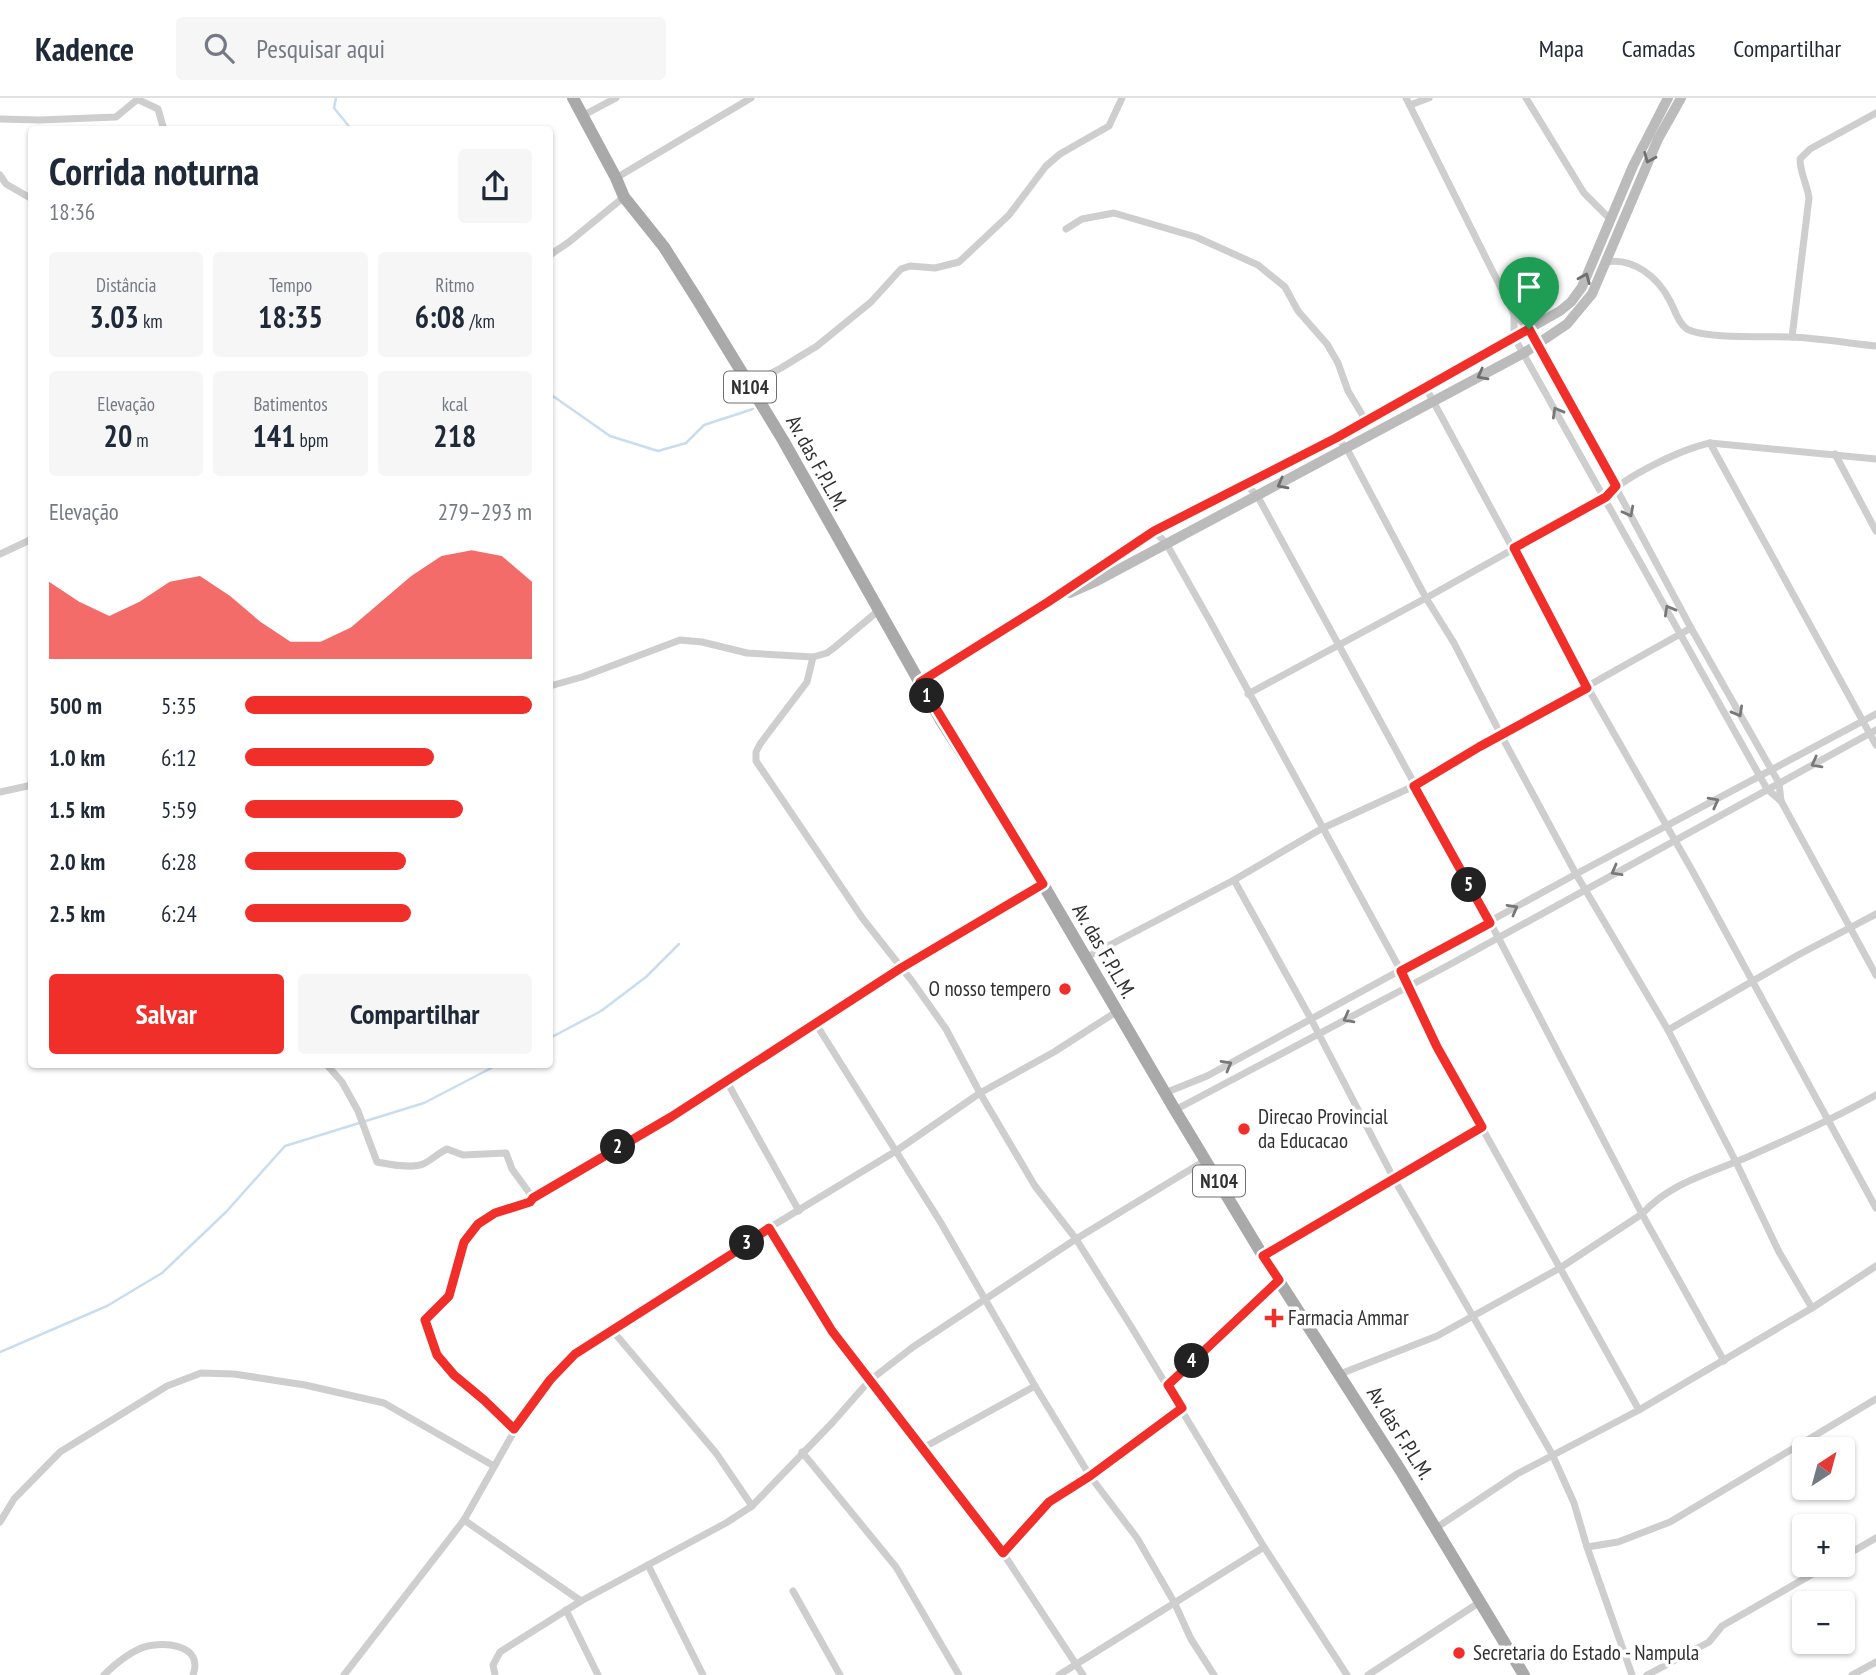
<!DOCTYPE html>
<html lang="pt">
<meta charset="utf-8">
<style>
:root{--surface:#fff;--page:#f6f6f7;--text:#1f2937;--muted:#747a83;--line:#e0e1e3;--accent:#f02e2a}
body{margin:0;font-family:"PT Sans Narrow",sans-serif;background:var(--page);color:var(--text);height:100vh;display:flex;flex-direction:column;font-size:26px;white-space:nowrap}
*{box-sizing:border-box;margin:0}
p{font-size:23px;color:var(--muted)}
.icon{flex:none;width:38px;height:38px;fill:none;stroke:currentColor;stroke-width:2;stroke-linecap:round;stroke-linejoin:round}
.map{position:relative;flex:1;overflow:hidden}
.drawer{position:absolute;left:28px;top:28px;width:525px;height:942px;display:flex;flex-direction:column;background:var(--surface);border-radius:7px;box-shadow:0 2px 5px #0004}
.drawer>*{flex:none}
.needle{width:46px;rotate:36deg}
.fabs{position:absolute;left:1792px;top:1339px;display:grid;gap:14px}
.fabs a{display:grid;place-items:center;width:63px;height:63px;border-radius:7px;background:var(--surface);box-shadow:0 2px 5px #0004;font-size:35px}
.pin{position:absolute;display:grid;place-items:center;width:60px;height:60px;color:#fff;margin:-72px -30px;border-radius:50% 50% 50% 0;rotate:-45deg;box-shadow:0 0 7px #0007}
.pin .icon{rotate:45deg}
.km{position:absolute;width:35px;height:35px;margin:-18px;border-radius:50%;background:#222;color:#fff;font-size:19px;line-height:35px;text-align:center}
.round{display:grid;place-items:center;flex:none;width:74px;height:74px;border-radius:7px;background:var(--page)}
.head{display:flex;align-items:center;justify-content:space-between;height:119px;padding:0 21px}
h1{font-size:38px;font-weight:700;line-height:52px}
.metrics{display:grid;grid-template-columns:repeat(3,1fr);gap:10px;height:119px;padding:7px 21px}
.metrics div{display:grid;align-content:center;border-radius:7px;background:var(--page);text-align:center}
.metrics b{font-size:30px;font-weight:700}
.metrics small{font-size:19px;font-weight:400}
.metrics p{font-size:19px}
.chart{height:196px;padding:14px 21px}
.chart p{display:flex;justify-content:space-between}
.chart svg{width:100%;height:126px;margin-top:7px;fill:var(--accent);opacity:.7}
.action{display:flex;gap:14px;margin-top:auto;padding:14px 21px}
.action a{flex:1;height:80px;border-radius:7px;background:var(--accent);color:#fff;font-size:28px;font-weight:700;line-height:80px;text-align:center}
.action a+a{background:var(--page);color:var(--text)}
ul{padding:0 21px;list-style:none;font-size:23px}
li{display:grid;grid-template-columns:112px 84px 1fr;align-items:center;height:52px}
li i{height:18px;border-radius:9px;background:var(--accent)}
header{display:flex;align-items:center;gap:42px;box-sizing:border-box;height:98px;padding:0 35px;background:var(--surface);border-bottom:2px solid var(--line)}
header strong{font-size:33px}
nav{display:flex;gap:38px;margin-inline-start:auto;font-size:24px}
.search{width:490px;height:63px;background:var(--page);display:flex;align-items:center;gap:18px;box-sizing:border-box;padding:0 24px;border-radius:7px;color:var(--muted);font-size:26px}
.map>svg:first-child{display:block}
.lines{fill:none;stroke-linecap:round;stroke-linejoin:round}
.stream{stroke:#caddef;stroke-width:2.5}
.street{stroke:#cecece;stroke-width:7}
.secondary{stroke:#bbb;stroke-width:10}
.primary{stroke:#a9a9a9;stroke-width:12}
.oneway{stroke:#6f6f6f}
.oneway2{stroke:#787878}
.route-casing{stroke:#fff;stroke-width:14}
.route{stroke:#f02e2a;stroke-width:9}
.poi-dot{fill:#f02e2a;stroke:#fff;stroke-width:2.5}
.labels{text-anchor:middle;stroke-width:7;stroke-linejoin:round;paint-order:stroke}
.shield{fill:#fff;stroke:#6f6f6f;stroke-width:2}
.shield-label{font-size:19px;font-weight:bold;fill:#313131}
.street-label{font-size:21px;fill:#313131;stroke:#fff}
.poi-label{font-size:21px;fill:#313131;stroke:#fff;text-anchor:start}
</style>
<header>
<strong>Kadence</strong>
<div class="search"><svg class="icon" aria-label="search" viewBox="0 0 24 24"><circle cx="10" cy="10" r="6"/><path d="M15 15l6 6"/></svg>Pesquisar aqui</div>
<nav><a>Mapa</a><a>Camadas</a><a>Compartilhar</a></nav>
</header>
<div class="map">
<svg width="1876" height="1577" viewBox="0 0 1876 1577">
<rect width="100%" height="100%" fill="#fff"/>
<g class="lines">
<g class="stream">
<path d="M336 0 334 10 352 32"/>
<path d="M550 296 610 338 658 353 686 345 704 327 753 311"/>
<path d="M550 940 601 913 646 879 679 846"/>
<path d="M0 1254 107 1208 162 1175 226 1114 285 1048 424 1005 499 966"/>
</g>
<g class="street">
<path d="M1406 0 1514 216 1529 231 1539 246 1691 530 1779 685 1781 703 1876 877"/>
<path d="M1526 0 1584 95 1610 121"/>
<path d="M137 1 158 11 164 32"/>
<path d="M1410 7 1429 0"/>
<path d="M582 18 616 0"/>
<path d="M0 21 40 22 116 19 139 0"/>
<path d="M0 77 6 86 32 101"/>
<path d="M616 80 751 0"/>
<path d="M1066 131 1082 121 1114 115 1196 139 1258 167 1285 189 1298 213 1327 246 1338 265 1348 293 1366 323"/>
<path d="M550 157 569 144 624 99"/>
<path d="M1606 164C1633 159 1658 179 1670 203 1675 212 1678 225 1687 231 1704 241 1767 238 1790 239 1818 240 1847 245 1876 248"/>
<path d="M1514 216V239L1767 691 1781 703"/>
<path d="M1792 239 1809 100C1807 86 1800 75 1800 61L1810 51 1876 15"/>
<path d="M749 287 781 270 817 248 871 204 901 171 910 168 935 170 959 164 1009 117 1046 68 1060 56 1109 28 1122 0"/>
<path d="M1426 290 1588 590 1693 774 1876 1110"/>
<path d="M1336 339 1347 351 1426 500 1454 545 1501 637 1576 776 1668 932 1736 1064 1779 1154 1812 1210"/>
<path d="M1710 345 1876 647"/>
<path d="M1835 356 1876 433"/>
<path d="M1245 385 1258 399 1498 839 1642 1116 1724 1263"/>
<path d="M1154 433 1166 445 1210 523 1401 873 1437 949 1639 1312"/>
<path d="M0 456 32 441"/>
<path d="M813 559 807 584 760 646 756 654V663L863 821 912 883 946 931 980 995 1035 1088 1076 1141 1132 1230 1264 1449 1347 1577"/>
<path d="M550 588 582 579 680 542 702 544 747 555 813 559 827 555 835 549 878 513"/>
<path d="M1248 596 1426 500 1606 399C1625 378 1682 351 1710 345L1876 361"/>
<path d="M0 694 32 687"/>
<path d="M1234 782 1311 921 1394 1081 1552 1356 1574 1405 1587 1449 1618 1444 1670 1424 1876 1301"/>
<path d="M1085 860 1234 782 1321 731 1414 688 1479 649 1691 530"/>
<path d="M816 926 941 1125 1035 1288 1090 1378 1137 1440 1174 1504 1191 1541 1214 1577"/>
<path d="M1668 932 1798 857 1876 816"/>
<path d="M326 966 342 984 358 1013 377 1064C388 1066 412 1071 423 1066 432 1062 438 1055 447 1051L463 1057 506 1055 512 1071 533 1100"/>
<path d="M726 982 799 1113"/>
<path d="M1165 995 1207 978 1576 776 1876 616"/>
<path d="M1175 1012 1447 868 1876 632"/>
<path d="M769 1130 832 1233 1005 1458 1083 1577"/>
<path d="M1263 1158 1482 1029"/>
<path d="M612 1232 716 1355 752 1408"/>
<path d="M1340 1276 1437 1238 1560 1170 1642 1116C1670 1085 1708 1076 1745 1060 1790 1040 1833 1021 1876 997"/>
<path d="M1168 1287 1279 1182"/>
<path d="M514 1331 484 1302 454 1277 437 1257 425 1222 449 1198 464 1144 479 1126 495 1115 530 1104 533 1100 671 1019 901 870 1043 786"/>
<path d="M921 1351 1035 1288"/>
<path d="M802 1354 896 1469 959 1577"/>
<path d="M464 1422 581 1503"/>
<path d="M0 1424 14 1401 60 1354 167 1288 201 1275 234 1276 305 1287 384 1305 494 1368"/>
<path d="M1436 1430 1517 1376 1639 1312 1812 1210 1876 1168"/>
<path d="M1587 1449 1632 1577"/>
<path d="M1003 1455 1049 1404 1090 1378 1183 1310"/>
<path d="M1843 1459 1876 1440"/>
<path d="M648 1467 703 1577"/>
<path d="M793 1493 840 1577"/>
<path d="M566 1512 598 1577"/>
<path d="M104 1577C114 1567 126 1557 139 1551 159 1542 205 1545 193 1577"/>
<path d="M344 1577 464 1422 529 1307 550 1282 575 1257 735 1154 769 1130 896 1053 980 995 1054 954 1116 914"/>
<path d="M495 1577 493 1567 500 1554 581 1503 726 1425 752 1408 833 1324 869 1283 913 1249 1076 1141 1206 1062"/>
<path d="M1059 1577 1264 1449"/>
<path d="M1368 1577 1480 1504"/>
<path d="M1647 1577 1709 1544 1722 1528 1830 1466"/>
<path d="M1852 1577 1876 1564"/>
</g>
<g class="secondary">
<path d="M1070 495 1095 484 1524 255 1567 226 1592 196 1658 41 1681 0"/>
<path d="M920 585 1048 504 1154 433 1336 339 1560 213 1571 204 1582 189 1633 68 1668 0"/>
</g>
<path class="primary" d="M573 0 616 80 624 99 664 149 697 201 783 342 942 624 1010 730 1175 1012 1263 1158 1401 1373 1524 1577"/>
</g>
<defs><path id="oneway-chevron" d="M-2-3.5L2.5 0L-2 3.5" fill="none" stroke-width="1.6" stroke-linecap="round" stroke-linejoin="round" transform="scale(1.75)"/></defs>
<g class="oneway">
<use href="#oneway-chevron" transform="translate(1649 60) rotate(113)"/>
<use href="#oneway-chevron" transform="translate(1585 180) rotate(-67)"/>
<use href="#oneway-chevron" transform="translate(1482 277) rotate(152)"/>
<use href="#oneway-chevron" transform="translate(1282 386) rotate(152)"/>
</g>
<g class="oneway2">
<use href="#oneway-chevron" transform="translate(1557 314) rotate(-119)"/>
<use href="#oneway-chevron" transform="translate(1629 414) rotate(62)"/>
<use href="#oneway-chevron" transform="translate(1669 512) rotate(-119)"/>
<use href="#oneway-chevron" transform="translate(1738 614) rotate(61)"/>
<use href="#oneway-chevron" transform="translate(1816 665) rotate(152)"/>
<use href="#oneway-chevron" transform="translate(1714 704) rotate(-28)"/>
<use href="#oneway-chevron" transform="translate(1616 773) rotate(151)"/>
<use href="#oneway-chevron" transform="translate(1513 811) rotate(-29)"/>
<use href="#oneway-chevron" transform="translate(1348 920) rotate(152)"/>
<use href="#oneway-chevron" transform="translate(1227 967) rotate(-29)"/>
</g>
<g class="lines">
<defs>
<path id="route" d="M1529 231 1616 388 1606 399 1514 450 1587 590 1479 649 1414 688 1490 825 1401 873 1437 949 1482 1029 1263 1158 1279 1182 1168 1287 1182 1310 1090 1378 1049 1404 1003 1455 832 1233 769 1130 735 1154 575 1256 550 1282 514 1331 484 1302 454 1277 437 1257 425 1222 449 1198 464 1144 478 1126 495 1115 530 1104 533 1100 671 1019 901 870 1043 786 920 584 1048 504 1154 433 1336 340Z"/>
</defs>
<use href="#route" class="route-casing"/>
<use href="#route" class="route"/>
</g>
<g class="poi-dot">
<circle cx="1065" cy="891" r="7"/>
<circle cx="1244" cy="1031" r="7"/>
<path d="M1270.5 1209.5h7v7h7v7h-7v7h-7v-7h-7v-7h7z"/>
<circle cx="1459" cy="1555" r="7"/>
</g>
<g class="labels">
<g class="shield">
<rect x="724" y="273.5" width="52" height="31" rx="5"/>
<rect x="1193" y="1067.5" width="52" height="31" rx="5"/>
</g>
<g class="shield-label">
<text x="750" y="296">N104</text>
<text x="1219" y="1090">N104</text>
</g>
<g class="street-label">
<text transform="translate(817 365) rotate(61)" y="7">Av. das F.P.L.M.</text>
<text transform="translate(1104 853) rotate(60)" y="7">Av. das F.P.L.M.</text>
<text transform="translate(1400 1335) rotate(58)" y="7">Av. das F.P.L.M.</text>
</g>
<g class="poi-label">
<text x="1051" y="898" text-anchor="end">O nosso tempero</text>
<text x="1258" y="1026">Direcao Provincial<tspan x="1258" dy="24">da Educacao</tspan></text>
<text x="1288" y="1227">Farmacia Ammar</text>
<text x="1473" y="1562">Secretaria do Estado - Nampula</text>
</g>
</g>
</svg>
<div class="fabs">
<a><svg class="needle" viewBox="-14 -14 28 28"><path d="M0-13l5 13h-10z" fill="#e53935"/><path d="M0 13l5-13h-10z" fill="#747a83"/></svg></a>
<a>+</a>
<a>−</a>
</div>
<div class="pin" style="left:1529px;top:231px;background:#1e9e55"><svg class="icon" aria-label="arrive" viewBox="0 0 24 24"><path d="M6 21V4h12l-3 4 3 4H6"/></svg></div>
<b class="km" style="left:927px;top:598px">1</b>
<b class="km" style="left:618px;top:1049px">2</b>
<b class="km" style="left:747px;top:1145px">3</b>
<b class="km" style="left:1192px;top:1263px">4</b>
<b class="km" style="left:1469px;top:787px">5</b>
<section class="drawer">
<div class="head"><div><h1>Corrida noturna</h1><p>18:36</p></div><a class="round"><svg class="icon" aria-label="share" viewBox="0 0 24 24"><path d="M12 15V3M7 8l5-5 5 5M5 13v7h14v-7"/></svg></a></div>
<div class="metrics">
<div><p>Distância</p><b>3.03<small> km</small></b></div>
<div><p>Tempo</p><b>18:35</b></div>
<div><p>Ritmo</p><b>6:08<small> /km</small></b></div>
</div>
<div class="metrics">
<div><p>Elevação</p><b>20<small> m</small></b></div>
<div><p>Batimentos</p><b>141<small> bpm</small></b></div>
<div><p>kcal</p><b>218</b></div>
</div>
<div class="chart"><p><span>Elevação</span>279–293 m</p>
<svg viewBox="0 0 160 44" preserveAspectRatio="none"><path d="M0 44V17L10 24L20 29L30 24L40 17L50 15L60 22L70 31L80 38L90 38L100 33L110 24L120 15L130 8L140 6L150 8L160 17V44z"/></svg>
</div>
<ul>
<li><b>500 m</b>5:35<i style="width:100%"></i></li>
<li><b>1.0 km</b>6:12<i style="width:66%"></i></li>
<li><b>1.5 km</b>5:59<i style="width:76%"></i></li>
<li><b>2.0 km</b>6:28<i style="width:56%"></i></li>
<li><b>2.5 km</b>6:24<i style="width:58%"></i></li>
</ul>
<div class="action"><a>Salvar</a><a>Compartilhar</a></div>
</section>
</div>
